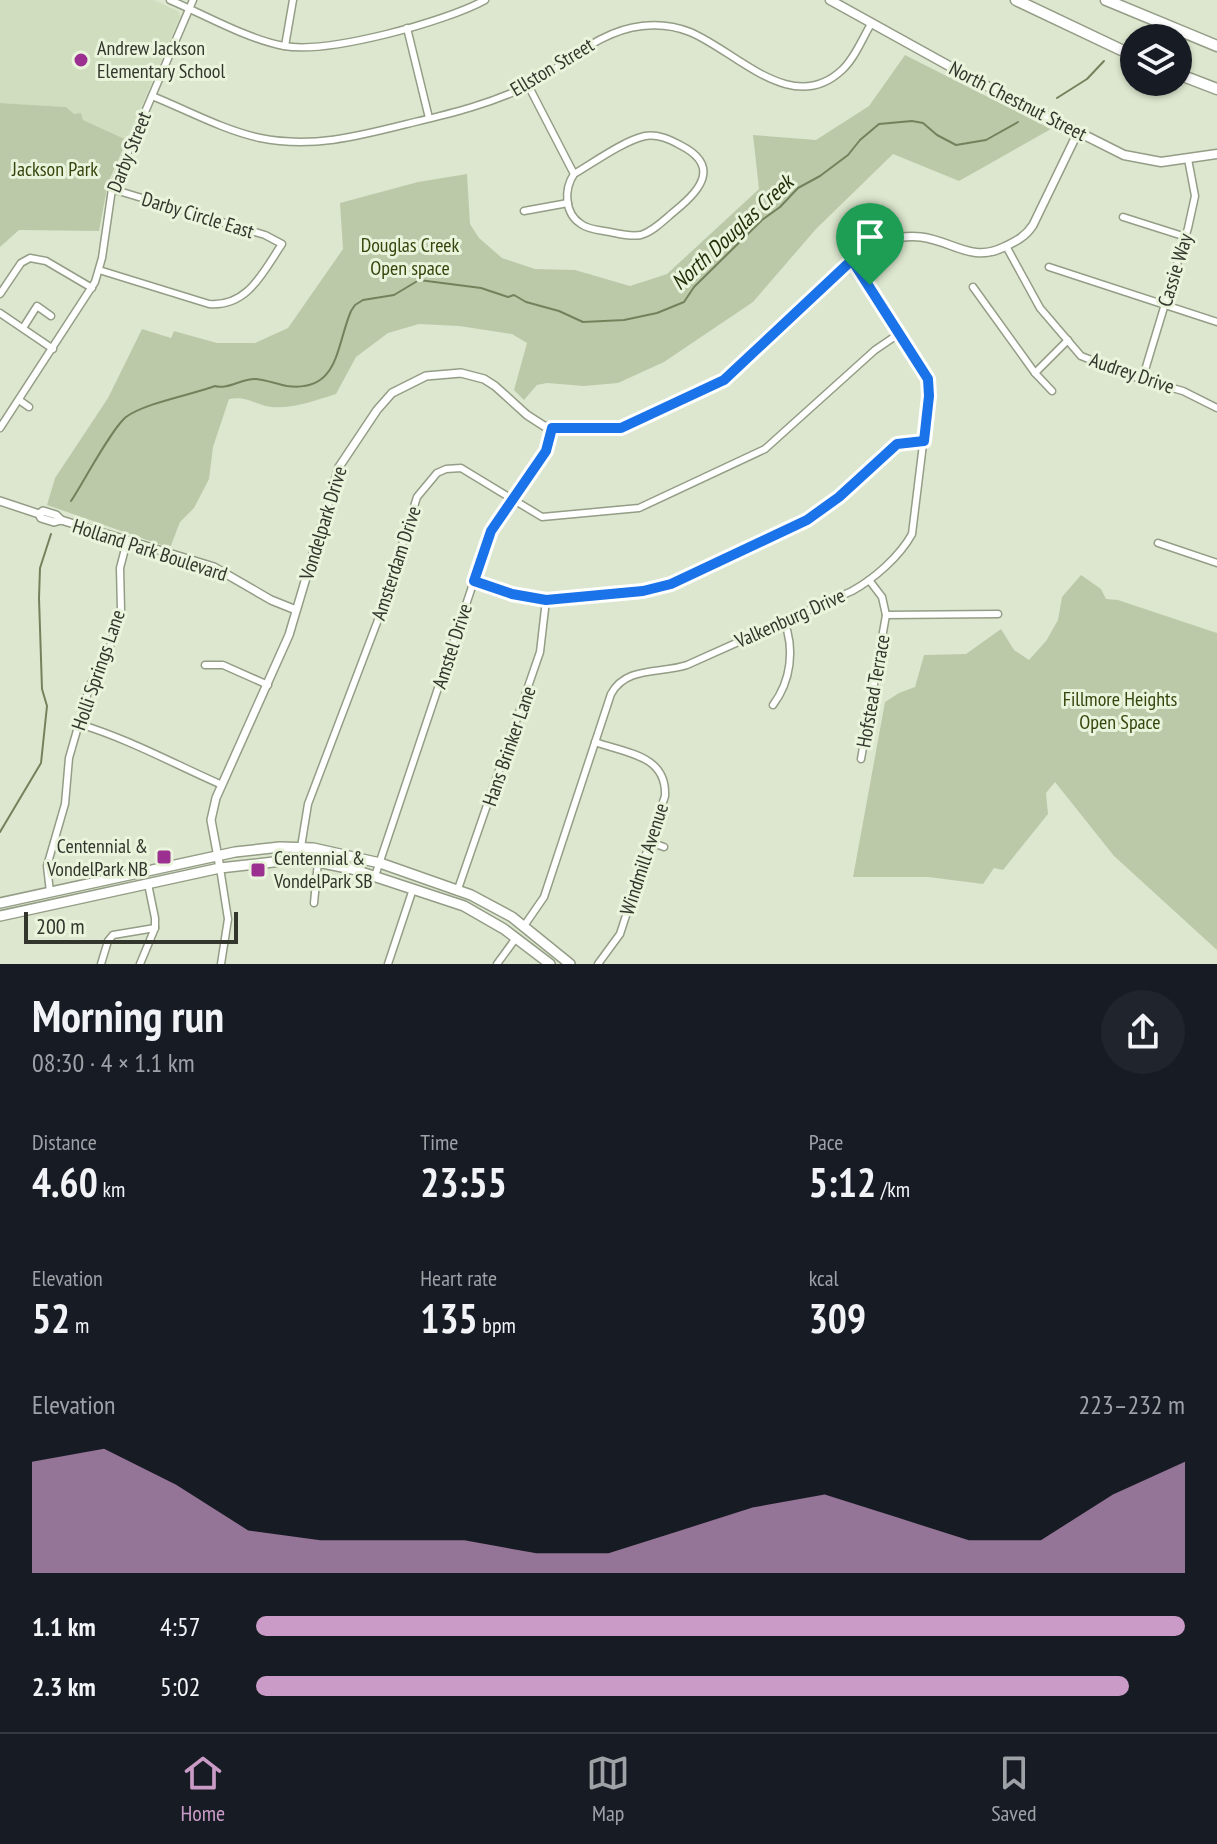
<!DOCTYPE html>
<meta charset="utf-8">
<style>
:root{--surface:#171b24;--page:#20242c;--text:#f1f3f6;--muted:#9ea1a6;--line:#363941;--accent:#cb9bc8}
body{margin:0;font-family:"PT Sans Narrow",sans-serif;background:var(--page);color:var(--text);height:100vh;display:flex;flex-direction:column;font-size:30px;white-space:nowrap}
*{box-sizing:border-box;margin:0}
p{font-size:26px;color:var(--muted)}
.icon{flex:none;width:44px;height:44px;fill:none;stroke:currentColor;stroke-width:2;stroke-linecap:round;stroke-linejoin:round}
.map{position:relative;height:964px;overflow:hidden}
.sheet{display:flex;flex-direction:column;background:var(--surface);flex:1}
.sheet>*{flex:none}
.controls{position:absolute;left:1120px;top:24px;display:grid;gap:16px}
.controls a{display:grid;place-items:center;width:72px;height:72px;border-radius:50%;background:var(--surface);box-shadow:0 2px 6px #0004;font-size:40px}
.scale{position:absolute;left:24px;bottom:20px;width:214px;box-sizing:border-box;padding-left:8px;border:4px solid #32362c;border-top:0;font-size:22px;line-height:28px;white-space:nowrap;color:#32362c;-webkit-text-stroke:6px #eaf4dc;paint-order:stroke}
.pin{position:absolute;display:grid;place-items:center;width:68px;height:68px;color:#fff;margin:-82px -34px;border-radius:50% 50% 50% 0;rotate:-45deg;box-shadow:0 0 8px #0007}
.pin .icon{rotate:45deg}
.round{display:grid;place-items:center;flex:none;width:84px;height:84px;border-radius:42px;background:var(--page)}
.headline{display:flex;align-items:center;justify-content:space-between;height:136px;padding:0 32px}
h1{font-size:44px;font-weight:700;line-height:60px}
.metrics{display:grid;grid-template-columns:repeat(3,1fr);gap:12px;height:136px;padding:8px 32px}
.metrics div{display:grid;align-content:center}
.metrics b{font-size:40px;font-weight:700}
.metrics small{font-size:22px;font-weight:400}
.metrics p{font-size:22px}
.chart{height:224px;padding:16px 32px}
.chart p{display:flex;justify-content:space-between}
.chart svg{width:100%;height:144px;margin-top:8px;fill:var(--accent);opacity:.7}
ul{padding:0 32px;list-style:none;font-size:26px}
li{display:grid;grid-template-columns:128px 96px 1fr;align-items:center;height:60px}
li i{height:20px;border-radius:10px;background:var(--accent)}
.tabs{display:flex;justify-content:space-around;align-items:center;height:112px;border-top:2px solid var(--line);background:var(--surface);font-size:22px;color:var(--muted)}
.tabs a{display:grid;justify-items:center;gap:4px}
.tabs .current{color:var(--accent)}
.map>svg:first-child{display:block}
.built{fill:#d0ddbe}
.green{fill:#bcc9a9}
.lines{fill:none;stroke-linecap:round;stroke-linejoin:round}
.stream{stroke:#74825c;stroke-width:2}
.minor-casing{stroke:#949d86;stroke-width:9}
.tertiary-casing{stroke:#949d86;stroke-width:10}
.secondary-casing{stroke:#949d86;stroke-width:11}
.primary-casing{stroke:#949d86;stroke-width:12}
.motorway-casing{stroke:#949d86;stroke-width:13}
.minor{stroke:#fff;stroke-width:6}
.tertiary{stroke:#fff;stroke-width:7}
.secondary{stroke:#fff;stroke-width:8}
.primary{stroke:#fff;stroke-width:9}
.motorway{stroke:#fff;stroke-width:10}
.route-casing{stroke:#fff;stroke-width:16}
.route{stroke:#1a73e8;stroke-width:10}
.poi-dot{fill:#9c3090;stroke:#eaf4dc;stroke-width:3}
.labels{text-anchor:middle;stroke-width:6;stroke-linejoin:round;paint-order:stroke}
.poi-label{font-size:20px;fill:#32362c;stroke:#eaf4dc;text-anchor:start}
.street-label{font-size:20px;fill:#32362c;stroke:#eaf4dc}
.park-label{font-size:20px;fill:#35460d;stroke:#eaf4dc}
.water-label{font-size:22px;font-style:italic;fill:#243009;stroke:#eaf4dc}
</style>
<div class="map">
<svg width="1217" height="964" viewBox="0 0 1217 964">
<rect width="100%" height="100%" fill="#dde7cf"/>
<path class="built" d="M0 0H154L179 12 180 17 127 140 74 116 66 107 0 103Z"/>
<g class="green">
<path d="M905 55 1051 129 959 181 893 154 816 229 753 302 664 362 618 383 584 386 547 383 537 385 524 400 514 390 527 343 512 334 459 326 419 324 388 333 356 357 336 394C317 400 293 409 272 407 255 406 249 395 229 399L213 447 209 479 194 508 180 522 170 548 47 505 55 478 108 398 142 329 171 338 174 331 217 343H255L288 328 343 249 340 203 418 182 467 174 470 224 479 238 502 258 535 269 575 270 630 286 667 274 759 189 753 135 816 140 869 106Z"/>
<path d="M0 103 66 107 74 114 81 113 83 120 127 140 108 183 99 231 19 230 0 247Z"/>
<path d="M1081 575 1101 589 1106 599 1118 600 1217 633V950L1114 856 1055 782 1046 793 1048 814 1003 870 994 868 983 884 928 877H853L885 702 899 693 915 687 924 655 966 654 1001 629 1014 650 1029 660 1046 641 1058 620 1062 597Z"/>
</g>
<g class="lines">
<g class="stream">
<path d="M1057 98 1087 79 1104 61"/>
<path d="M71 501C83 483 112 428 126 417 145 403 191 395 215 386 228 390 242 378 256 379 267 380 276 384 287 386 339 393 336 346 351 311L355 305 363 300 394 295 419 280 481 288 508 297 514 295 526 302 559 311 583 322 624 320 657 313 684 302 694 287 762 220 780 207 798 188 820 176 848 155 860 140 879 124 912 121 923 123 937 135 956 145 986 140 1018 122"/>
<path d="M0 832 41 763 47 706 42 689 39 598 40 568 51 534"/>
</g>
<defs>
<g id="minor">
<path d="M170 0C205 15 247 39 284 46 328 54 445 22 485 0"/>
<path d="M407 28 429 118"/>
<path d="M285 46 293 0"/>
<path d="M528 85 574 174C564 189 564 213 581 224 589 230 600 230 610 232 620 234 630 237 641 235 654 231 665 219 676 210 702 189 720 165 680 145 669 139 658 134 645 136 623 141 593 163 574 174"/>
<path d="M152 96C187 110 223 130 260 138 314 149 363 135 415 122 453 113 489 104 525 87 565 67 596 31 642 26 658 24 675 26 690 32 736 51 792 117 842 70 855 58 862 39 871 24"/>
<path d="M524 211 568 203"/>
<path d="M1123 217 1186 237"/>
<path d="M1006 246 1040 308 1081 356 1140 379 1183 391 1217 408"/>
<path d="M1049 267 1217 322"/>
<path d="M99 270 209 304C248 307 263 272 282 244L265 235 112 189"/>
<path d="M973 287 1035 373 1052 391"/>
<path d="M0 294 21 263 30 258 46 261 92 288"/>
<path d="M0 313 53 349"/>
<path d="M23 328 37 306 51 316"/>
<path d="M1035 373 1068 340"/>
<path d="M1142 380 1188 228 1195 196 1188 159"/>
<path d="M19 400 29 407"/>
<path d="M0 428 95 282 102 258 112 189 193 0"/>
<path d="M1158 543 1217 563"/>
<path d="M474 581 512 594 546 600 643 591 671 584 807 520 839 497 897 444 924 441"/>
<path d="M886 615 998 614"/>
<path d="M205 665H223L268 685"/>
<path d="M773 705C791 681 795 649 784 621"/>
<path d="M79 724C129 739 174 764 222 785"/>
<path d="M595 742C626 753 667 755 665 796L620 934 598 964"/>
<path d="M861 759 886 615 882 597 869 580"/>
<path d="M650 842 664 847"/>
<path d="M301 847 308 804 381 612 417 497 437 473 446 469 461 468 542 517 639 508 765 449 875 350 900 333"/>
<path d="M220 868 228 919 221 964"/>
<path d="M375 876 487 542 546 451 552 428"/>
<path d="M148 884 155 918V928"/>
<path d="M458 889 540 652 546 600"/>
<path d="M50 892 47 866 65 804 69 758 90 685 107 656 121 610 120 568 127 541"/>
<path d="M314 903 318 862"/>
<path d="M524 926 544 897 611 694C626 666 660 674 687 665L852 591C874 579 900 556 912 534L930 387 900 333 852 260"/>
<path d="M101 964 108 941 113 935 155 928 140 964"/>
<path d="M388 964 413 889"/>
<path d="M497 964 516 938"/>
</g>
<g id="tertiary">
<path d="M0 501 39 514 41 518 54 522 61 520 214 567 271 600 296 610"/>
<path d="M39 514 43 511 56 515 61 520"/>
<path d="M220 868 211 820 216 798 289 635 339 467 377 410 392 393 426 376 461 373 484 379 495 386 527 415 544 426 614 429 627 425 724 380 852 260C871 245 896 234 921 237 953 241 972 263 1004 247 1017 241 1026 236 1033 225L1078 132"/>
</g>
<path id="secondary" d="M830 0 969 77 1124 155 1161 162 1217 154"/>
<g id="primary">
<path d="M0 903 235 852 280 847 313 848 380 863 471 895 512 917 570 964"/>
<path d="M0 916 220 868 291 860 318 862 352 869 464 906 504 929 550 964"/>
</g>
<g id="motorway">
<path d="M1016 0 1134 56"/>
<path d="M1106 0 1217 46"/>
<path d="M1178 74 1217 89"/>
</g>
</defs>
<use href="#minor" class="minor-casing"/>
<use href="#tertiary" class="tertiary-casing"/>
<use href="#secondary" class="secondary-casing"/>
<use href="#primary" class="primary-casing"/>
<use href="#motorway" class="motorway-casing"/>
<use href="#minor" class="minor"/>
<use href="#tertiary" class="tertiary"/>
<use href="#secondary" class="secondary"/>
<use href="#primary" class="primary"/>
<use href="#motorway" class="motorway"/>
</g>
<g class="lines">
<defs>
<path id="route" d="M852 260 928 379 929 396 924 441 897 444 839 497 807 520 671 584 643 591 546 600 512 594 474 581 491 531 546 451 552 428H621L724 380Z"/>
</defs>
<use href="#route" class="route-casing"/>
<use href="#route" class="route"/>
</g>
<g class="poi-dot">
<circle cx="81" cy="60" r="8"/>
<rect x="156" y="849" width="16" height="16" rx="4"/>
<rect x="250" y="862" width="16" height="16" rx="4"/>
</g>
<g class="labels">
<g class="poi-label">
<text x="97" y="55">Andrew Jackson<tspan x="97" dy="23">Elementary School</tspan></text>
<text x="148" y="853" text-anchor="end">Centennial &amp;<tspan x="148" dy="23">VondelPark NB</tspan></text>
<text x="274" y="865">Centennial &amp;<tspan x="274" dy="23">VondelPark SB</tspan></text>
</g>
<g class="street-label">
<text transform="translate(552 67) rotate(-31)" y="7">Ellston Street</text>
<text transform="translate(1018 101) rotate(27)" y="7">North Chestnut Street</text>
<text transform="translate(129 152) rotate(-68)" y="7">Darby Street</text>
<text transform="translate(198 215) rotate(17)" y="7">Darby Circle East</text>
<text transform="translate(1175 270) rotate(-73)" y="7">Cassie Way</text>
<text transform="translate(1132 373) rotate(19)" y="7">Audrey Drive</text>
<text transform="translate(323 523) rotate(-73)" y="7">Vondelpark Drive</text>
<text transform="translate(150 550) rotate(18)" y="7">Holland Park Boulevard</text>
<text transform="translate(396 563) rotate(-72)" y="7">Amsterdam Drive</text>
<text transform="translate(790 618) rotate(-24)" y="7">Valkenburg Drive</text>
<text transform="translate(452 646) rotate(-72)" y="7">Amstel Drive</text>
<text transform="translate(98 670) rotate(-71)" y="7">Holli Springs Lane</text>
<text transform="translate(873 691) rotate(-80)" y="7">Hofstead Terrace</text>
<text transform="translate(509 746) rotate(-71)" y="7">Hans Brinker Lane</text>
<text transform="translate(644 859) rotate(-72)" y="7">Windmill Avenue</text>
</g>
<g class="park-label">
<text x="55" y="176">Jackson Park</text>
<text x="410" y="252">Douglas Creek<tspan x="410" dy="23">Open space</tspan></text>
<text x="1120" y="706">Fillmore Heights<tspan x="1120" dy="23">Open Space</tspan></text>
</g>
<g class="water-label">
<text transform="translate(732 232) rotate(-43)" y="8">North Douglas Creek</text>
</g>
</g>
</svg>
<div class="controls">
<a><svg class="icon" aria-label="layers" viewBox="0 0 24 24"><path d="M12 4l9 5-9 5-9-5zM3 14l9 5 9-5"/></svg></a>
</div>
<div class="scale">200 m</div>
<div class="pin" style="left:870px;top:285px;background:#1e9e55"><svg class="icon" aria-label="arrive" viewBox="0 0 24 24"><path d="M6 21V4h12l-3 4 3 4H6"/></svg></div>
</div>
<section class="sheet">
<div class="headline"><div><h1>Morning run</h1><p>08:30 · 4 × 1.1 km</p></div><a class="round"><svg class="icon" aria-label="share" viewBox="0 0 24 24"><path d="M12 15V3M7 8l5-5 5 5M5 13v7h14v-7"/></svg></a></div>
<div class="metrics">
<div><p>Distance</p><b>4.60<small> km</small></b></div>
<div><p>Time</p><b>23:55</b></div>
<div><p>Pace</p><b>5:12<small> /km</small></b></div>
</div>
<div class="metrics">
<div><p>Elevation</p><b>52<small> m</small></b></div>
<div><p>Heart rate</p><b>135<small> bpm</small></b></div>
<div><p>kcal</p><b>309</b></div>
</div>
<div class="chart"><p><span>Elevation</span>223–232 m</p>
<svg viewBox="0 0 160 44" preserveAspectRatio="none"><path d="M0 44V10L10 6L20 17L30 31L40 34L50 34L60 34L70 38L80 38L90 31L100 24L110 20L120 27L130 34L140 34L150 20L160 10V44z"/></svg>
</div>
<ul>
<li><b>1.1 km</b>4:57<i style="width:100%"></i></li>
<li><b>2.3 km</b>5:02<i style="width:94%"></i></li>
</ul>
</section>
<nav class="tabs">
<a class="current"><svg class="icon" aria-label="home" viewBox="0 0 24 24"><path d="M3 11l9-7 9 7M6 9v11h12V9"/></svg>Home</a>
<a><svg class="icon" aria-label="map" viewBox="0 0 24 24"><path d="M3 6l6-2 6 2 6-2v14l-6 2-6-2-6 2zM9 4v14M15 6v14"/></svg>Map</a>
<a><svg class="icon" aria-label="saved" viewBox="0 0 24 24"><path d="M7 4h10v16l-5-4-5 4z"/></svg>Saved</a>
</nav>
